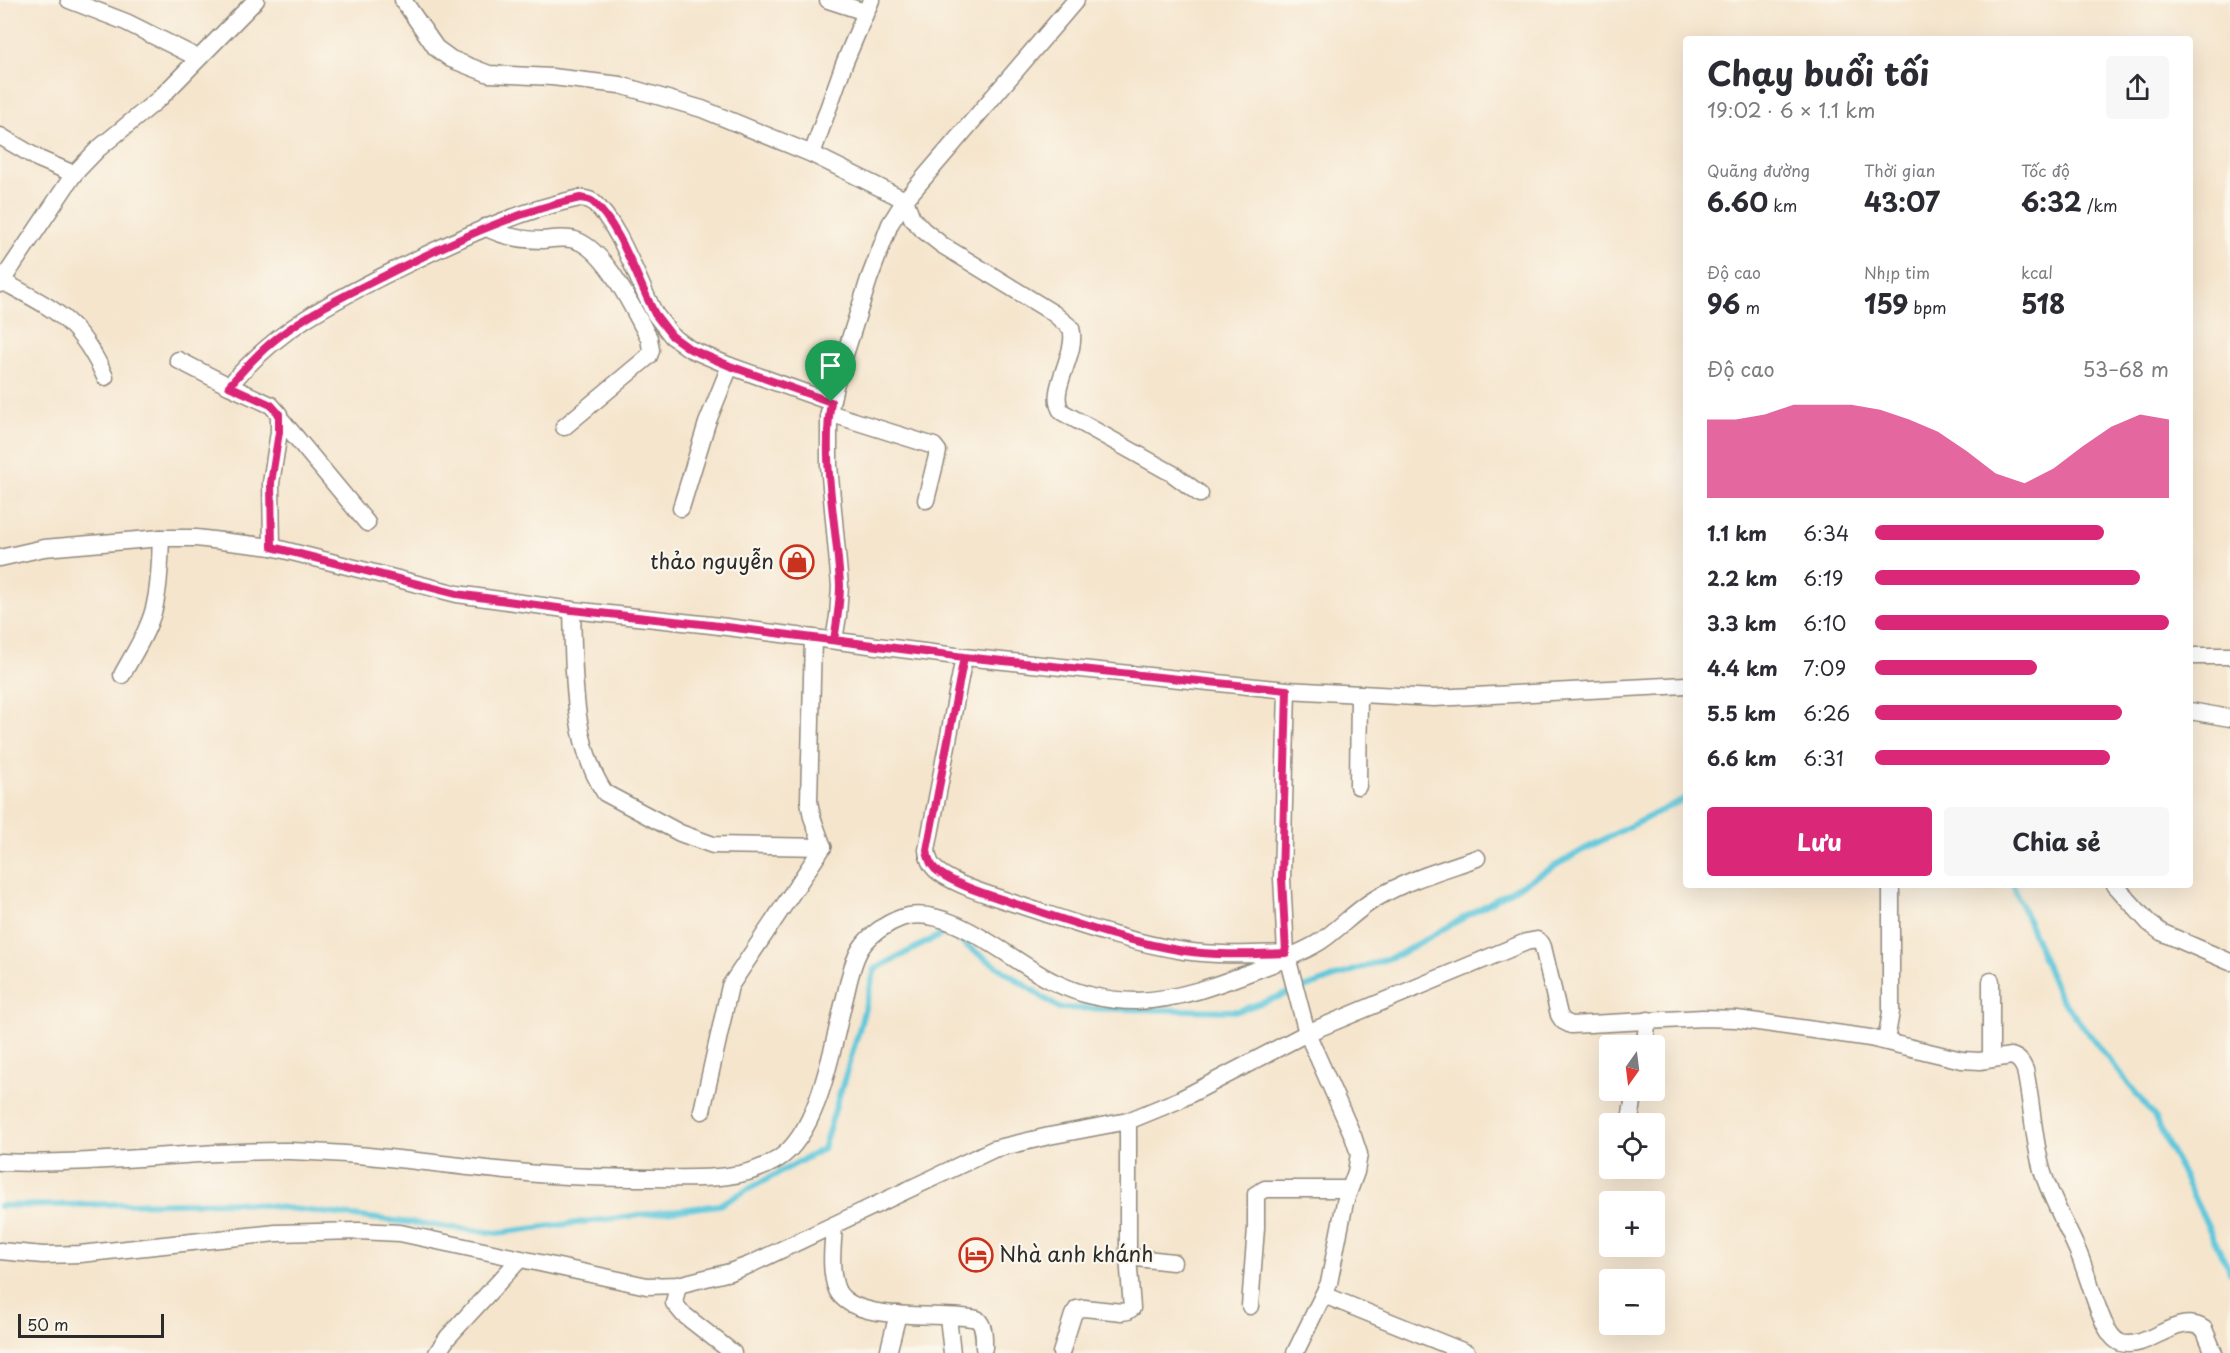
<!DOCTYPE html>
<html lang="vi">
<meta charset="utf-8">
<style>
:root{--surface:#fff;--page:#f7f7f7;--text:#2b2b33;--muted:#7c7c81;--accent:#db2777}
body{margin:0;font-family:"Playpen Sans",sans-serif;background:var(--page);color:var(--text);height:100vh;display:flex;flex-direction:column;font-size:22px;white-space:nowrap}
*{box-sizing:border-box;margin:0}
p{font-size:20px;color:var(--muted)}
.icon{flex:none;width:33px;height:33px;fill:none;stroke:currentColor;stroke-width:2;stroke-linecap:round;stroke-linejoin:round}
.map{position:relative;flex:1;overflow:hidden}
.panel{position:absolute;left:1683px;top:36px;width:510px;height:852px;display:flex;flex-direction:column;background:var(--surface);border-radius:6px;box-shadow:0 6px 24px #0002}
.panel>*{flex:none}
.needle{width:39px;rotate:194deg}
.buttons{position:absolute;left:1599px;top:1035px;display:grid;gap:12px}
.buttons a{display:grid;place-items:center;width:66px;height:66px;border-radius:6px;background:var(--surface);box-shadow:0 6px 24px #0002;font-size:30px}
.scale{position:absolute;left:18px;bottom:15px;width:146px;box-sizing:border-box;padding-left:6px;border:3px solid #2b2b2b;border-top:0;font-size:16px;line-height:21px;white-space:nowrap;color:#2b2b2b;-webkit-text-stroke:4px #fbf7ec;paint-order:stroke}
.pin{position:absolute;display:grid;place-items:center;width:51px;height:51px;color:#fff;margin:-62px -26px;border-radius:50% 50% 50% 0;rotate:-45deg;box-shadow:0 0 6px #0007}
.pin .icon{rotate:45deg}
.round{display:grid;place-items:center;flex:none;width:63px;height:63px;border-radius:6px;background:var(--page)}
.overview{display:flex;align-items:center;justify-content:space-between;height:102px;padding:0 24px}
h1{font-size:33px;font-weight:700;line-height:45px}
.metrics{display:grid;grid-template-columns:repeat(3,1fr);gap:9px;height:102px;padding:6px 24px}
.metrics div{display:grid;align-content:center}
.metrics b{font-size:26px;font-weight:700}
.metrics small{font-size:16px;font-weight:400}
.metrics p{font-size:16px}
.chart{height:168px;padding:12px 24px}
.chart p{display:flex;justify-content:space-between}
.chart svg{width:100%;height:108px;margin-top:6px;fill:var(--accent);opacity:.7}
.action{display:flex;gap:12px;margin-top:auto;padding:12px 24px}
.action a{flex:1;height:69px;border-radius:6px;background:var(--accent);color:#fff;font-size:24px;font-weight:700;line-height:69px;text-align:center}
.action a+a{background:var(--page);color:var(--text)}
ul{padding:0 24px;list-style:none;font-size:20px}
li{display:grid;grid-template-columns:96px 72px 1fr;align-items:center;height:45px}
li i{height:15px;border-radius:8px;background:var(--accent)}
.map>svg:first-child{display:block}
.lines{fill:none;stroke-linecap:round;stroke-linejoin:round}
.stream{stroke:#5fc7db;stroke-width:6}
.street-casing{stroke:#90887c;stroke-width:19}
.street{stroke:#fff;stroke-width:16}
.route-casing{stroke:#fff;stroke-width:12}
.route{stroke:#db2777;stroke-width:8}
.labels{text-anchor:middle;stroke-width:4.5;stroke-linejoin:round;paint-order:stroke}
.poi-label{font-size:21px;fill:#2b2b2b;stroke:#fbf7ec;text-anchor:end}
</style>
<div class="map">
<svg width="2230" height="1353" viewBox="0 0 2230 1353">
<rect width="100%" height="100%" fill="#fbf7ec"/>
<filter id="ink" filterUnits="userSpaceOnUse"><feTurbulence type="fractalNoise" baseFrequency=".0167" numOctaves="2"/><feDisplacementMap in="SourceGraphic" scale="12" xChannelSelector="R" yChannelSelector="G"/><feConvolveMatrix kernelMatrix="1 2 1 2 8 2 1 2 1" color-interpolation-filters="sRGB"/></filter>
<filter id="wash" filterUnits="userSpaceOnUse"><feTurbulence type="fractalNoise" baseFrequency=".008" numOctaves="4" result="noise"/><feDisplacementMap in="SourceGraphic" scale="24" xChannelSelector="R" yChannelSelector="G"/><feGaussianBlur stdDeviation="1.35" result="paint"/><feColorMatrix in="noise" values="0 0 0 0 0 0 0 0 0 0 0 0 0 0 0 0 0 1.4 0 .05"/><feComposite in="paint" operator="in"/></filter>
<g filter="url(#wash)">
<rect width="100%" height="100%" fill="#f5e5cd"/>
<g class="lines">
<g class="stream">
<path d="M2013 885 2059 996 2154 1116 2230 1272"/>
<path d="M0 1206 235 1202 497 1233 719 1205 823 1149 858 1034 875 969 946 932 1059 1008 1238 1011 1398 955 1583 850 1686 798"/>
</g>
</g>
</g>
<g filter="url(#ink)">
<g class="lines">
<defs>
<g id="street">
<path d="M69 0 126 22 198 58"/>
<path d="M403 0 436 48 451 59 471 67 489 74 552 77 620 85 702 109 812 154 905 200 912 218 923 230 942 245 1053 313 1071 328C1079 354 1046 391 1062 412L1173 474 1200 494"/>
<path d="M828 0 865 12"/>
<path d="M0 136 39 159 74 174"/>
<path d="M812 154 844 64 871 0"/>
<path d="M485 227C503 237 522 240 543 240 553 239 565 237 575 240 607 250 633 310 649 338L651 350 649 356 564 427"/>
<path d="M2 281C55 310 79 319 105 377"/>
<path d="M0 284 74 174 98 149 160 98 256 0"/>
<path d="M178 360 229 386 271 405 279 414V432L271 483 272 547"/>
<path d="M229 386C279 327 333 301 401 267 458 239 517 211 580 198 585 199 590 199 593 202 620 225 638 282 655 314L672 336 690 349 730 366 831 402"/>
<path d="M829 413 934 446 938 451 937 456 926 500"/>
<path d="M280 418 367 523"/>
<path d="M681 508 707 423 730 366"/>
<path d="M0 558 44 548 161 538H196L272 547 457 594 572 610 711 625 964 657 1287 690 1434 698 1686 685"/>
<path d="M572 610C574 669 571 742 605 793L680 833 713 845 823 847"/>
<path d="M813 638 809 801 812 817 823 847"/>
<path d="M834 640 838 616 840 586 829 465V413L835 386 869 279 890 224 905 200 1076 0"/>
<path d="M2190 656H2230"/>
<path d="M964 657 927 850C928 860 931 867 940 873 960 887 993 896 1016 904 1072 922 1126 942 1184 951 1218 956 1252 954 1286 953"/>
<path d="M122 675C135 651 152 626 156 599 160 579 160 558 161 538"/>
<path d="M1287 690 1282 878 1286 953 1307 1033 1353 1136 1359 1154 1356 1172 1345 1202 1329 1283 1295 1353"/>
<path d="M2190 711 2230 718"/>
<path d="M1358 786 1359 694"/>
<path d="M2115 885 2149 923 2161 932 2230 962"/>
<path d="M1886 1041 1891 1012V891"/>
<path d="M1644 1046 1648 1020"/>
<path d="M1991 1059V981"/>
<path d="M702 1111 730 986 823 847"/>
<path d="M1630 1120 1635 1090"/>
<path d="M0 1162C97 1166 193 1150 289 1151 366 1153 442 1165 518 1172 563 1177 609 1178 654 1178 695 1178 742 1182 778 1159 820 1132 833 1043 845 997 849 981 852 962 861 948 869 935 887 923 901 918 948 901 1013 963 1054 982 1078 994 1108 1001 1136 1001 1179 1000 1220 984 1259 969 1280 961 1302 953 1321 941 1340 928 1355 911 1375 899 1406 880 1443 870 1477 858"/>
<path d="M834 1226C833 1245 829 1271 837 1290 854 1325 945 1311 977 1319 985 1326 984 1338 984 1348"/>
<path d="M0 1251 43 1255 80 1254 276 1233 359 1231 400 1233 647 1286 678 1285 730 1272 749 1265 994 1149 1049 1136 1128 1121 1179 1100 1307 1033 1526 942 1537 940 1541 943 1543 947 1559 1015 1563 1021 1571 1025 1703 1018 1737 1019 1870 1038 1962 1060 1980 1061 2011 1056C2019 1058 2022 1063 2025 1070 2032 1103 2033 1137 2042 1170 2051 1199 2067 1226 2079 1254 2088 1276 2094 1301 2104 1323 2108 1331 2113 1340 2121 1343 2147 1351 2178 1311 2204 1329L2214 1353"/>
<path d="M1128 1257 1173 1262"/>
<path d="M678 1285 674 1303 683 1314 733 1353"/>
<path d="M1324 1295 1467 1353"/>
<path d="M1250 1306 1256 1228V1194L1265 1189H1349"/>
<path d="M948 1317 952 1353"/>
<path d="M437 1353 448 1337 520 1259"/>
<path d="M888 1353 898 1314"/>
<path d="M1061 1353 1073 1315 1077 1309 1084 1308 1122 1312 1128 1311 1132 1308 1128 1257V1121"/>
</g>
</defs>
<use href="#street" class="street-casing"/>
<use href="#street" class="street"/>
</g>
</g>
<g class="lines" filter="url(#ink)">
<defs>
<path id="route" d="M831 402 730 366 690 349 672 336 655 314C638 282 620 225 593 202 590 199 585 199 580 198 511 213 447 244 384 276 348 294 310 312 277 338 259 352 244 369 229 386L271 405 279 414V432L271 483 272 547 457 594 572 610 711 625 964 657 927 850C928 860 931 867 940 873 960 887 993 896 1016 904 1072 922 1126 942 1184 951 1217 956 1252 954 1286 953L1282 878 1287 690 964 657 834 640C837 622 840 604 840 585 837 525 821 462 831 402"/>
</defs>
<use href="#route" class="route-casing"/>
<use href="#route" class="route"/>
</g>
<defs>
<symbol id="shop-ring" viewBox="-11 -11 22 22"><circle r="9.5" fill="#fbf7ec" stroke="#c8321e" stroke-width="1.5"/><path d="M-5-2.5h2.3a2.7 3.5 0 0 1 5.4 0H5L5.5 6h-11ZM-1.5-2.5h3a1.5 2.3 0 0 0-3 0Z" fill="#c8321e"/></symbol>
<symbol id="hotel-ring" viewBox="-11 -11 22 22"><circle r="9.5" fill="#fbf7ec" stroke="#c8321e" stroke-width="1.5"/><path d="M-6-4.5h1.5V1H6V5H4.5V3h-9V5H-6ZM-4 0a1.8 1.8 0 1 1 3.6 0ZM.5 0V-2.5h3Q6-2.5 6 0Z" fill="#c8321e"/></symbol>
</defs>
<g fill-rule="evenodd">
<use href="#shop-ring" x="778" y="543" width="38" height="38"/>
<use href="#hotel-ring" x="957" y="1236" width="38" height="38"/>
</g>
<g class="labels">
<g class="poi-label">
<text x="774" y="569">thảo nguyễn</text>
<text x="999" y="1262" text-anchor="start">Nhà anh khánh</text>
</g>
</g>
</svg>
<div class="buttons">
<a><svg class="needle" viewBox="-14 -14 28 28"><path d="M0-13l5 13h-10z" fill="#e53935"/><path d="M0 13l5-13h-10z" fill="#7c7c81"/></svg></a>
<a><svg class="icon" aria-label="locate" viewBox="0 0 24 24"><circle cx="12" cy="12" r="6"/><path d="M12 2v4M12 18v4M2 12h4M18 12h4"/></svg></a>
<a>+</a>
<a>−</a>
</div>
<div class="scale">50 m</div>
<div class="pin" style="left:831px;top:402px;background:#1e9e55"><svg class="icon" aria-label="arrive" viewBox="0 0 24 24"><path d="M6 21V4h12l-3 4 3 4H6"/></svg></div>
<section class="panel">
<div class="overview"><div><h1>Chạy buổi tối</h1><p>19:02 · 6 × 1.1 km</p></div><a class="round"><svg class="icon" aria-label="share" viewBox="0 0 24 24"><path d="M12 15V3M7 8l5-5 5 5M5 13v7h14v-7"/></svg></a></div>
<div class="metrics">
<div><p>Quãng đường</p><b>6.60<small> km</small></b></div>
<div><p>Thời gian</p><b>43:07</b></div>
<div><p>Tốc độ</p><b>6:32<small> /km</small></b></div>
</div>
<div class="metrics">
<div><p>Độ cao</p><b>96<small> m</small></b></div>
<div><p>Nhịp tim</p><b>159<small> bpm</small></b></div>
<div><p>kcal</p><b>518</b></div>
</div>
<div class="chart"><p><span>Độ cao</span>53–68 m</p>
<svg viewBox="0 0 160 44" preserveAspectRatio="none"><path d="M0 44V12L10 12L20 10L30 6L40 6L50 6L60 8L70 12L80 17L90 25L100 34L110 38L120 32L130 23L140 15L150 10L160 12V44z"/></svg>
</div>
<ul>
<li><b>1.1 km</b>6:34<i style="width:78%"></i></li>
<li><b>2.2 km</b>6:19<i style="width:90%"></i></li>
<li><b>3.3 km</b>6:10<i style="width:100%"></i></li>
<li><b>4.4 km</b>7:09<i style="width:55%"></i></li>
<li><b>5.5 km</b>6:26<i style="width:84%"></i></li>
<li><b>6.6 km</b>6:31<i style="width:80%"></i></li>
</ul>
<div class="action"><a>Lưu</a><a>Chia sẻ</a></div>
</section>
</div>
